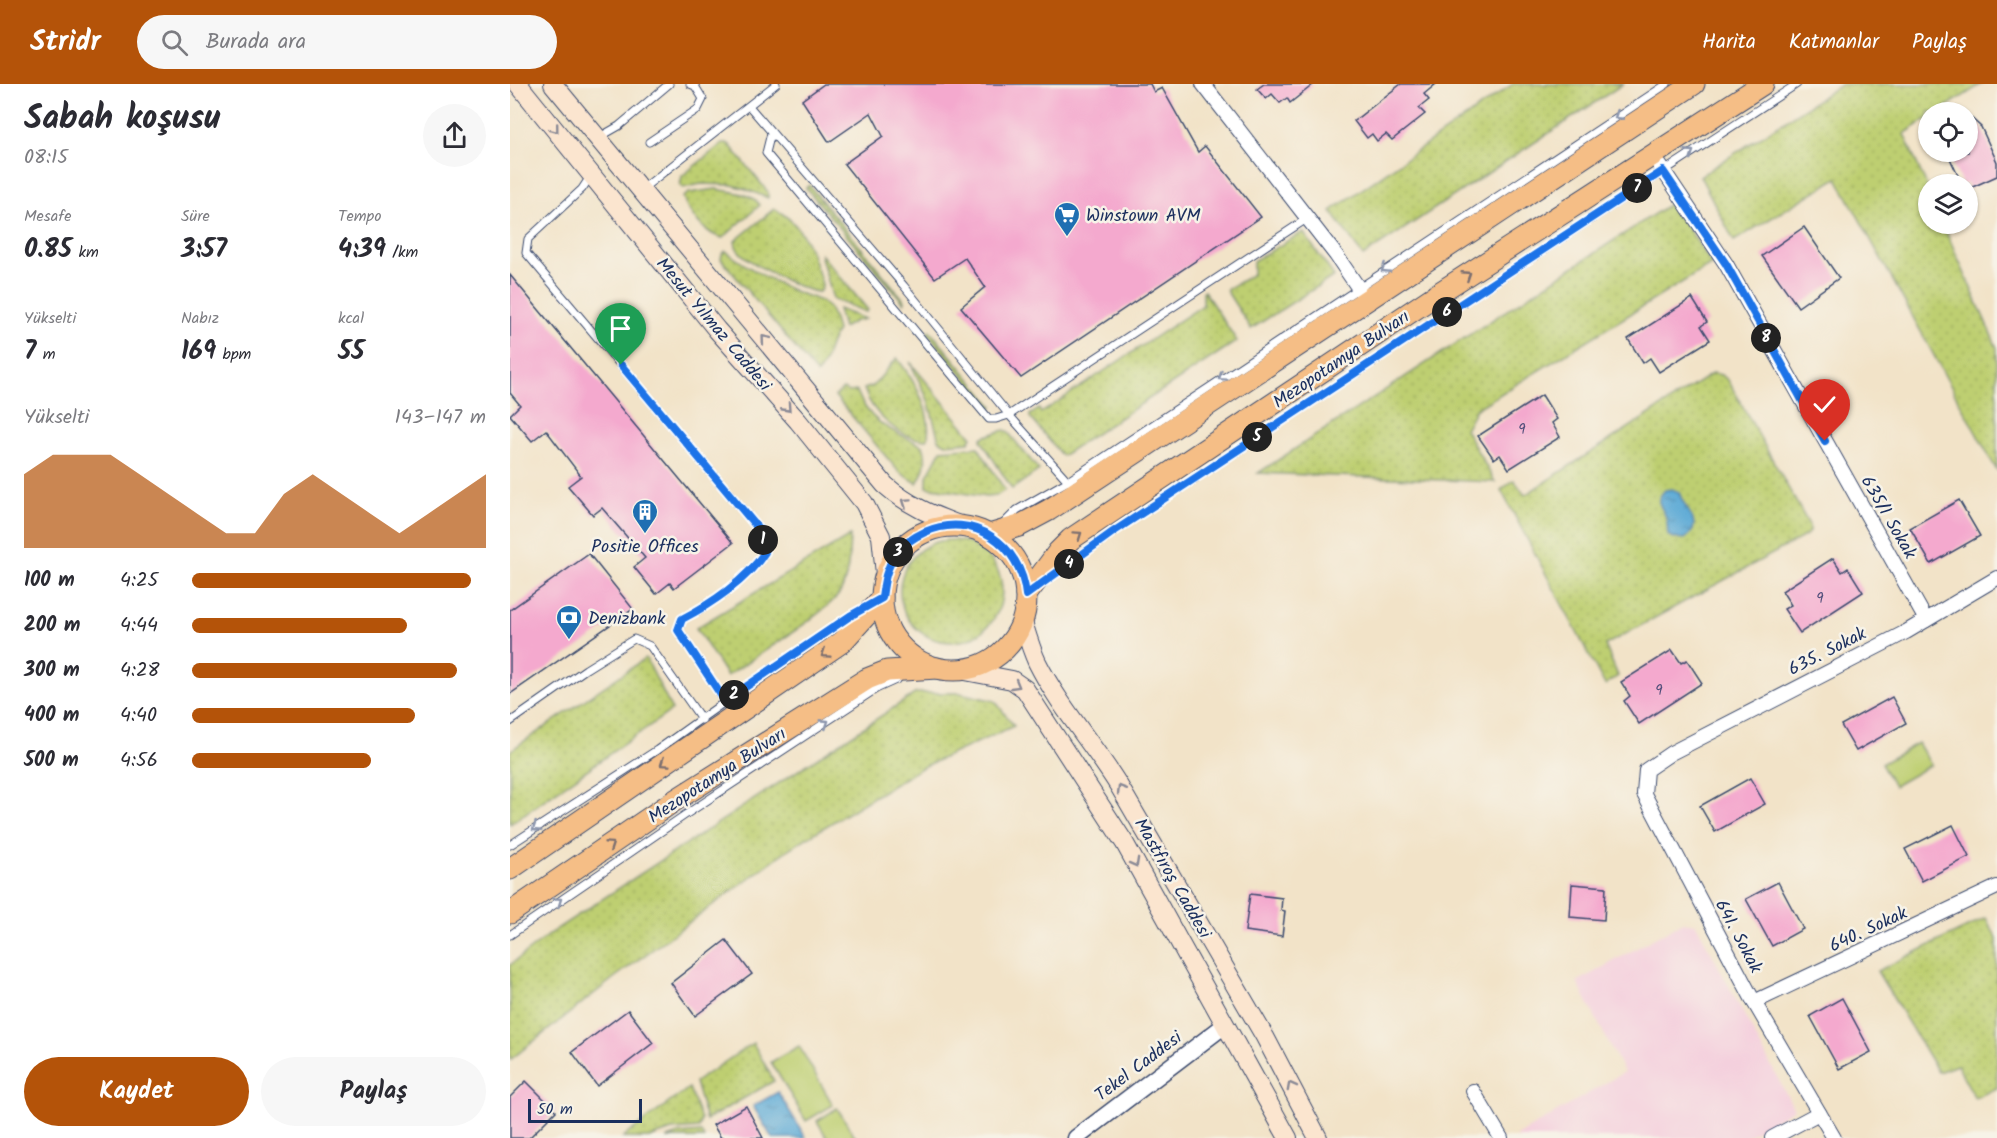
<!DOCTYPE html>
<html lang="tr">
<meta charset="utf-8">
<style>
:root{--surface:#fff;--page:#f7f7f7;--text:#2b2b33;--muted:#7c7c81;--accent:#b45309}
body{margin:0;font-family:Kalam,sans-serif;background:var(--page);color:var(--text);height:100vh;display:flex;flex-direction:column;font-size:22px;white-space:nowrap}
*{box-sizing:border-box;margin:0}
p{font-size:20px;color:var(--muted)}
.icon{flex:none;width:33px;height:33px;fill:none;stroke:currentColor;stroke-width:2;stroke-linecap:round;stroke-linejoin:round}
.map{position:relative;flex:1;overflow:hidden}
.panel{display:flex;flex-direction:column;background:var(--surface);width:510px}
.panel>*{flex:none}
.controls{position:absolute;left:1408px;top:18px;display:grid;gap:12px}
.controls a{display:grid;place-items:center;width:60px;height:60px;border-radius:50%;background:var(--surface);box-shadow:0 2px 4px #0004;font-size:30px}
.scale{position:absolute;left:18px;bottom:15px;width:114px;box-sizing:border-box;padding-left:6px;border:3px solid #1b2f5e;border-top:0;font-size:16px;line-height:21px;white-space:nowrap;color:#1b2f5e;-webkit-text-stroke:4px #f7f3e8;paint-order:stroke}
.pin{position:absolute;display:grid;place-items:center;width:51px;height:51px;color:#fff;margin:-62px -26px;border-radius:50% 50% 50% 0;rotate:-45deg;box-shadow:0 0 6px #0007}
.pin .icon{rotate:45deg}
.km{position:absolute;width:30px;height:30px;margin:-15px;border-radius:50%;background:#222;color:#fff;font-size:16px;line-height:30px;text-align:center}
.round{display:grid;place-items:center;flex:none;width:63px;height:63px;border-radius:32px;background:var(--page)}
.headline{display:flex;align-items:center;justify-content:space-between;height:102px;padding:0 24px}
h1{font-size:33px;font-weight:800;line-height:45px}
.stats{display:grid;grid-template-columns:repeat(3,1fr);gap:9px;height:102px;padding:6px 24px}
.stats div{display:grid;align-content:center}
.stats b{font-size:26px;font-weight:800}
.stats small{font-size:16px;font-weight:400}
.stats p{font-size:16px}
.chart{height:168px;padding:12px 24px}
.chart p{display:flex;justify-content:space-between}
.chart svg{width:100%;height:108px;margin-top:6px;fill:var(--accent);opacity:.7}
.action{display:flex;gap:12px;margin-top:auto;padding:12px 24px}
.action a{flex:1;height:69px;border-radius:36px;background:var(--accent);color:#fff;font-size:24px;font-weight:800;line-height:69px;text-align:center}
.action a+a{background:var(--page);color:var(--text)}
ul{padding:0 24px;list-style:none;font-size:20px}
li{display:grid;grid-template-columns:96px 72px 1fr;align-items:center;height:45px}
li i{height:15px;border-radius:8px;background:var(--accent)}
header{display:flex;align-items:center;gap:36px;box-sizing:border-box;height:84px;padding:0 30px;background:var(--accent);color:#fff}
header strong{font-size:28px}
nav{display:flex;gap:33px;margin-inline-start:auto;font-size:21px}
.search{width:420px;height:54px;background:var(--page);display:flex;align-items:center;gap:15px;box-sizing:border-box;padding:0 21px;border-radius:33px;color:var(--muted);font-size:22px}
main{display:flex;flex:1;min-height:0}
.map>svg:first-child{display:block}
.built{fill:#f4cfdd}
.grass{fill:url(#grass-dots);stroke:#6c7f68;stroke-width:1.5}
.garden{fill:#becf71;stroke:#6c7f68;stroke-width:1.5}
.water{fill:url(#water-ripples);stroke:#3c6c9a;stroke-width:1.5}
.building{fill:#f4a9ce}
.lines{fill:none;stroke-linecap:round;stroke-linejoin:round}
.service-casing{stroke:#3b4a6e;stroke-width:9}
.minor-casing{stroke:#3b4a6e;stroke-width:16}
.tertiary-casing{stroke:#3b4a6e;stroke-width:19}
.secondary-casing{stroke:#3b4a6e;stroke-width:20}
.primary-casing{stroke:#3b4a6e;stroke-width:23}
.service{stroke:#fff;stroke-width:7}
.minor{stroke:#fff;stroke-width:14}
.tertiary{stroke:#fff;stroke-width:16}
.secondary{stroke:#fbe5cf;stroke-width:18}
.primary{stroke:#f5be86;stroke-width:21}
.oneway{stroke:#8d97ae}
.oneway2{stroke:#8b8a96}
.oneway3{stroke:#7d6f70}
.route-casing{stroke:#fff;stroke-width:12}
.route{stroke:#1a73e8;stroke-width:8}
.labels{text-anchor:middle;stroke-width:5;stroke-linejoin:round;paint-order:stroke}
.number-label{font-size:15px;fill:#514e7a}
.poi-label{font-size:18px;fill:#1b2f5e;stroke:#f7f3e8;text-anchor:start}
.street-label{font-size:18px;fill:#1b2f5e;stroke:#f7f3e8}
</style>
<header>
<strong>Stridr</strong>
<div class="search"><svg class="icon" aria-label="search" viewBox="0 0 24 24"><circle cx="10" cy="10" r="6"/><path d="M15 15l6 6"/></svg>Burada ara</div>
<nav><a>Harita</a><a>Katmanlar</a><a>Paylaş</a></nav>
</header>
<main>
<section class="panel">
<div class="headline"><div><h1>Sabah koşusu</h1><p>08:15</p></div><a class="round"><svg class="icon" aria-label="share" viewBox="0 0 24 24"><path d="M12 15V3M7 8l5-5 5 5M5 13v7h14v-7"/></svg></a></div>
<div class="stats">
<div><p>Mesafe</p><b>0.85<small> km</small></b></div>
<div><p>Süre</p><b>3:57</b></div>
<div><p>Tempo</p><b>4:39<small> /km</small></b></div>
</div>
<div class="stats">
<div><p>Yükselti</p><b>7<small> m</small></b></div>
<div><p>Nabız</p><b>169<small> bpm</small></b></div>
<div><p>kcal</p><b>55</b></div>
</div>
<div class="chart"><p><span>Yükselti</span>143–147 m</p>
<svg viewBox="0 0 160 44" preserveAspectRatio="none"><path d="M0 44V14L10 6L20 6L30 6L40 14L50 22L60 30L70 38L80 38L90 22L100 14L110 22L120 30L130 38L140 30L150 22L160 14V44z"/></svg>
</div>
<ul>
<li><b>100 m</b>4:25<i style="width:95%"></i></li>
<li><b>200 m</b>4:44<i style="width:73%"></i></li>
<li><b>300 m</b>4:28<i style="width:90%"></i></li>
<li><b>400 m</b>4:40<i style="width:76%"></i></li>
<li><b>500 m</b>4:56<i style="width:61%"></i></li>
</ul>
<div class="action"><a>Kaydet</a><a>Paylaş</a></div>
</section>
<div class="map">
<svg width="1487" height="1054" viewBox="0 0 1487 1054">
<defs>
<pattern id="grass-dots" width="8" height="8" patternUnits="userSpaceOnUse" patternTransform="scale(1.5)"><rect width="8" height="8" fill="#becf71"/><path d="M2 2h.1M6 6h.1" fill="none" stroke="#a3b264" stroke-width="1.8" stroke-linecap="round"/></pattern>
<pattern id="water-ripples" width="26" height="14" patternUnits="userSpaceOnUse" patternTransform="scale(1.5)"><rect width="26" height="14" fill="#5daad6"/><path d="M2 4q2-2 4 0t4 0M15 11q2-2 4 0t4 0" fill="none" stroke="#4c8bb1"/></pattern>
</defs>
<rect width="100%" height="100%" fill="#f7f3e8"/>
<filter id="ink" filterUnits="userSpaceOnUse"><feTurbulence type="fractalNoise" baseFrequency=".0167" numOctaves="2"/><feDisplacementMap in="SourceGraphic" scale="12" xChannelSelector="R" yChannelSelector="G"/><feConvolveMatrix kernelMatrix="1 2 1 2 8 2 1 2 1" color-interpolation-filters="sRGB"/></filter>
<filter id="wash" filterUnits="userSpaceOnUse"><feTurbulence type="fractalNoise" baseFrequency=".008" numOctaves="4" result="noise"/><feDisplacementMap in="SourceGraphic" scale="24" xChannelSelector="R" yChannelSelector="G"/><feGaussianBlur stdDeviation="1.35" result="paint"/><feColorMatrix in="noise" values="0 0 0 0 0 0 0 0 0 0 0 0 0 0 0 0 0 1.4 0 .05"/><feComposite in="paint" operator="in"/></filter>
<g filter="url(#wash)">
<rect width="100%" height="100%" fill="#f2e3c8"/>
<path class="built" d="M1173 838 1186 840 1284 1025 1234 1054H1008L1007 1052 1114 988 1067 898Z"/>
<g class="grass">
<path d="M1003 0H1113L853 172 821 127Z"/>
<path d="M1332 0H1472L1428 28H1419V34L1394 50 1419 107V140H1433L1487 264V387L1327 94 1224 157 1190 92Z"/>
<path d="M212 60H219L258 108V114L233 104 222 101 191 100 173 104 170 102 172 92Z"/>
<path d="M299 101 395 217 394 219 296 104Z"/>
<path d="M206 105C220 108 241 108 250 121L213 154C196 151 178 129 173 113L179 109Z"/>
<path d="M1161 119 1202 180 966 325 955 345 985 398 748 389Z"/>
<path d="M264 125C294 139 303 171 312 200V203L309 208C292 207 238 179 228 166 225 162 226 161 225 157Z"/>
<path d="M793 148 824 192 741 245 716 206 743 190V177Z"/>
<path d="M216 167C237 184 261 196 286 208 295 212 308 214 316 221 323 227 325 239 327 247 317 260 318 279 307 290L211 175 212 170Z"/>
<path d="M310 169 358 226 356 228 323 215Z"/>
<path d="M694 207 727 257 552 372 520 333V331L529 325 531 329 693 221V208Z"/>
<path d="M328 225 355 235 345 237 333 244Z"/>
<path d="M420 247 483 322 481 325 417 249Z"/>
<path d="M387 274C404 296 422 325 418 354L415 356C388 354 362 329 354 305L363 302Z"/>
<path d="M400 278 462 353 459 358 436 360 429 356 418 316Z"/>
<path d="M1203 289 1211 291 1218 296 1299 441V448L1295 452 1095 561 1108 592 1095 601 991 406 1004 396 1015 411Z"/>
<path d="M333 305 339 308 347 307C359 340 384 347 413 362 418 375 415 387 407 399L389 388 325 312Z"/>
<path d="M494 346 497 347 529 386 502 405 471 356 473 353Z"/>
<path d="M468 363 495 406 486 412 476 413 417 403V392L431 366Z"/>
<path d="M340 452C339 471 339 490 331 507 322 526 238 577 217 592L186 544Z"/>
<circle cx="441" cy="507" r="51"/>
<path d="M136 574 162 626 0 740V667Z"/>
<path d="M406 609H450L485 617 504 642 411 684 280 764 104 894 0 976V881L48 844Z"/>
<path d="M1476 834 1487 855V1004L1465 1014 1447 981 1428 988 1367 887Z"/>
<path d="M243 959 264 997 196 1036 185 998Z"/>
<path d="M179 1004 191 1035 189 1044 162 1046 139 1054H112Z"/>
<path d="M191 1048 194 1054H157L168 1050Z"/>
</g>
<g class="garden">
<path d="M1408 659 1421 681 1384 702 1371 680Z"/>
<path d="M289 962 323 1021 296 1037 261 978Z"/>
<path d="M327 1024 346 1054H317L307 1037Z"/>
</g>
<g class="water">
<path d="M1162 405 1169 408C1174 427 1196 439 1175 455L1163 454 1158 451C1157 444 1158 437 1155 431 1150 419 1144 418 1155 406Z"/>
<path d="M268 1008 296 1054H262L243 1022Z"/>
</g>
<g id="blocks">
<g class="building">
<path d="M314 0H640L644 8 652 4 688 68 695 62 751 133 511 294 451 223 475 203 455 174 425 194 334 80 373 52 361 29 319 58 292 16Z"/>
<path d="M754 0H804L780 19 777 14 770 19 762 10 756 15 747 5Z"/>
<path d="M891 0H926L914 10 919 16 909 24 915 30 882 56 876 50 867 57 862 50 857 54 844 37Z"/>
<path d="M1458 31 1471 43 1487 78V92L1458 105V100H1452L1437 68H1458Z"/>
<path d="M1294 143 1329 194 1288 223 1252 172Z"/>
<path d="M0 191 223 459 164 504 160 499 146 510 124 483 135 474 92 424 83 431 58 402 71 392 36 346 22 357 0 331 10 321 0 309Z"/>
<path d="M1182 214 1197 238 1191 242 1200 256 1149 288 1140 274 1133 279 1118 255Z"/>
<path d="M1032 311 1047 335 1042 339 1050 353 999 385 990 371 984 375 968 352Z"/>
<path d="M1449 416 1470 452 1421 480 1400 444Z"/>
<path d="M79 470 123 525 0 610V526Z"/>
<path d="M1323 474 1332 488 1338 484 1353 508 1290 549 1274 525 1281 521 1272 507Z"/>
<path d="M1162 566 1171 579 1177 576 1192 599 1129 640 1114 617 1120 612 1111 598Z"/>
<path d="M1382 613 1396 639 1346 667 1331 641Z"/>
<path d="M1240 694 1255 720 1205 748 1190 722Z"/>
<path d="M1443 741 1459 773 1412 797 1395 765Z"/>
<path d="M1268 798 1293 845 1262 862 1236 815Z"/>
<path d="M1062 800 1096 803 1094 836 1060 833Z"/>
<path d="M740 810 772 814 771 826 775 827 772 852 735 847Z"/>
<path d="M216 856 242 890 185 932 161 899Z"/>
<path d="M1332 914 1361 968 1329 985 1300 932Z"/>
<path d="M118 926 143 959 87 1002 62 968Z"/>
<path d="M16 997 46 1027 19 1054H0V1013Z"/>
<path d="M236 1022 253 1054H211L203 1041Z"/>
</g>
</g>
</g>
<g filter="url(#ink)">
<use href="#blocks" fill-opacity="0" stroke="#3b4a6e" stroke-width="1.5"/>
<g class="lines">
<defs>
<g id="service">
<path d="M239 22 394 202 499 331 559 398"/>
<path d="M261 49 256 69 479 335H486L499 331 798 134"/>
<path d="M88 54 109 42 159 0"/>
<path d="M139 58 188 25 193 15 185 2 180 0"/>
<path d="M80 93 72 105 18 155 16 169 252 449 255 468C237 496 201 520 172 535L168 546 215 617"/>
<path d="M131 106 266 0"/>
<path d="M494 439 507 426 558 397 1157 0"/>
<path d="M536 496 603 448 1287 0"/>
<path d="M0 638 76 585 124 555 140 562 192 636"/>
<path d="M0 761 147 666 244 597 349 527"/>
<path d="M0 851 175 731 366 605 388 595"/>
</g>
<g id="minor">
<path d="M693 0 826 171 856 215"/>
<path d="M1143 71 1216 180 1416 536"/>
<path d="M1244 918 1487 803"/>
<path d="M963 1007 991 1054"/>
<path d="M1262 1054 1309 1029"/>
<path d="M1324 1054 1244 918 1134 710 1136 686 1161 669 1396 548 1487 494"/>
</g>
<path id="tertiary" d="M566 1054 715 941"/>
<g id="secondary">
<path d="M8 0 207 246 288 337 354 419 371 452 375 490"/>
<path d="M43 0 375 401C399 422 420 430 449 441"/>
<path d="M513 538C517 551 521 565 527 578 549 622 583 660 609 702L755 953 808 1054"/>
<path d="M450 586 502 596 515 605 614 758 778 1054"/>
</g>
<g id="primary">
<circle cx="444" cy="514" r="72"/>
<path d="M479 451 509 442 539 426 1184 0"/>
<path d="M516 511 548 468 561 455 929 209 1253 0"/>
<path d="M0 785 332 558 372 514"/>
<path d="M0 829 164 717 357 595 377 587 427 584"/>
</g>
</defs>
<use href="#service" class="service-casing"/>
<use href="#minor" class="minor-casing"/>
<use href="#tertiary" class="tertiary-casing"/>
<use href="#secondary" class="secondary-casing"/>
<use href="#primary" class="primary-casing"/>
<use href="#service" class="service"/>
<use href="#minor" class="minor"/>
<use href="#tertiary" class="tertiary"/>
<use href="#secondary" class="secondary"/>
<use href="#primary" class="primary"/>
</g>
<defs><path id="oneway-chevron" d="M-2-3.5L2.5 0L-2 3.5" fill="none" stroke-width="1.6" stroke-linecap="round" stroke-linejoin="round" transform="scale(1.5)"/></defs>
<g class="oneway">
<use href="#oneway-chevron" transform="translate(1108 32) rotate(147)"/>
<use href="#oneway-chevron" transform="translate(1180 69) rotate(-33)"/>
<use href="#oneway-chevron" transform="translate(875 185) rotate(147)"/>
<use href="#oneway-chevron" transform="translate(712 293) rotate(146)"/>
<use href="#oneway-chevron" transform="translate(315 639) rotate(-33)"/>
<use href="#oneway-chevron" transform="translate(26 744) rotate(147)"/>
<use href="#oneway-chevron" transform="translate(48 817) rotate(-35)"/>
</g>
<g class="oneway2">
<use href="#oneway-chevron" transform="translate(45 45) rotate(51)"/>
<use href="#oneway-chevron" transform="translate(255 255) rotate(-130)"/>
<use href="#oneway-chevron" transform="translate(277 324) rotate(48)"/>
<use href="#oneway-chevron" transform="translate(396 418) rotate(-146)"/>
<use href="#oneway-chevron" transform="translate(506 601) rotate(30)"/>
<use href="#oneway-chevron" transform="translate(611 705) rotate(-121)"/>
<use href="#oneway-chevron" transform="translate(625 779) rotate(61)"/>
<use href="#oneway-chevron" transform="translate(781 1002) rotate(-118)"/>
</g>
<g class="oneway3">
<use href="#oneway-chevron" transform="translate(957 191) rotate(-33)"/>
<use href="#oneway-chevron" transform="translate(568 451) rotate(-35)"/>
<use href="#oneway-chevron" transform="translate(315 570) rotate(146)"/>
<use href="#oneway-chevron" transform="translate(154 679) rotate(146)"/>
<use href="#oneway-chevron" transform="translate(100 761) rotate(-34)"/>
</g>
</g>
<g class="lines" filter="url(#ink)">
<defs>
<path id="route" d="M111 281 252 449 255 468C237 496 201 520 172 535L168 546 215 617 340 532 372 514C374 498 376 484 386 470 393 460 404 453 415 448 463 427 511 460 516 511L603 448 1153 87 1216 180 1315 357"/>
</defs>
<use href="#route" class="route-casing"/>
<use href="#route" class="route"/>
</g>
<defs>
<symbol id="supermarket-pin" viewBox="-11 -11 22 30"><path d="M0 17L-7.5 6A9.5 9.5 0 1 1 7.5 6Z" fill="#1f6fb2" stroke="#f7f3e8"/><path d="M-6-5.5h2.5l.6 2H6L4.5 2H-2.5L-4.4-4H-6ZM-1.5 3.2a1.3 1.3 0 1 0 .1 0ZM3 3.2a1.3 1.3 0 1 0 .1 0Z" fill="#fff"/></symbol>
<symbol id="building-pin" viewBox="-11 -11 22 30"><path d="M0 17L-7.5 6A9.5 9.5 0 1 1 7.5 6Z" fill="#1f6fb2" stroke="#f7f3e8"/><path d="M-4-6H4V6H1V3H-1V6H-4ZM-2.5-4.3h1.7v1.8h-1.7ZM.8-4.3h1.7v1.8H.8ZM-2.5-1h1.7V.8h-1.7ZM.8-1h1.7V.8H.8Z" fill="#fff"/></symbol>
<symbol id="bank-pin" viewBox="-11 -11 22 30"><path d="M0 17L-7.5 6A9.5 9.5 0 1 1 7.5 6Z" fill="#1f6fb2" stroke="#f7f3e8"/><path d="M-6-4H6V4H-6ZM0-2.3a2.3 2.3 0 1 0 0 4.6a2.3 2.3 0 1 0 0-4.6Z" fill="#fff"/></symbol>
</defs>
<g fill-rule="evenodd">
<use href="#supermarket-pin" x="542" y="116" width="30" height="40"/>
<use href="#building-pin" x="120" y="413" width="30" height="40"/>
<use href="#bank-pin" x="44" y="519" width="30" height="40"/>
</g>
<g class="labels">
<g class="number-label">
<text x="1012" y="350">9</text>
<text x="1310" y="519">9</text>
<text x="1149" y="611">9</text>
</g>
<g class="poi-label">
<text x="576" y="137">Winstown AVM</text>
<text x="135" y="468" text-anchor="middle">Positie Offices</text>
<text x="78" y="540">Denizbank</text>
</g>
<g class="street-label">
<text transform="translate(204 240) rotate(50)" y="6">Mesut Yılmaz Caddesi</text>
<text transform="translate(831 275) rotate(-34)" y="6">Mezopotamya Bulvarı</text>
<text transform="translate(1379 433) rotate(60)" y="6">635/1 Sokak</text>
<text transform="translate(1317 567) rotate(-27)" y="6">635. Sokak</text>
<text transform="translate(207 691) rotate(-33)" y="6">Mezopotamya Bulvarı</text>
<text transform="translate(663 794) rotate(60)" y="6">Mastfıroş Caddesi</text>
<text transform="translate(1358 845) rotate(-25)" y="6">640. Sokak</text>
<text transform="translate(1229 852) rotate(62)" y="6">641. Sokak</text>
<text transform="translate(628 982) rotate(-37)" y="6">Tekel Caddesi</text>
</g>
</g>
</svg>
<div class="controls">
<a><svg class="icon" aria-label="locate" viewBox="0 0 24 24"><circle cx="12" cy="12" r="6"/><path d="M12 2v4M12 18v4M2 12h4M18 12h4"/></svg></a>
<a><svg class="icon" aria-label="layers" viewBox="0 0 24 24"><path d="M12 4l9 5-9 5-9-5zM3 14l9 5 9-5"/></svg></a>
</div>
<div class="scale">50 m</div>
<div class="pin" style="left:111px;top:281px;background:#1e9e55"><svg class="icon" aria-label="arrive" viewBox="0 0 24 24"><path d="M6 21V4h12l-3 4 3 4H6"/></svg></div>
<div class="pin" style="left:1315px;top:357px;background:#d93025"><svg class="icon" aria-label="check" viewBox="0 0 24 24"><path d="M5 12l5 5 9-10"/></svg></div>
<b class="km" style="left:253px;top:456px">1</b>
<b class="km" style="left:224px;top:611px">2</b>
<b class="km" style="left:388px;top:468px">3</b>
<b class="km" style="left:559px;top:480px">4</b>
<b class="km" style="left:747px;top:353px">5</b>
<b class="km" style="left:937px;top:228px">6</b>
<b class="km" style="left:1127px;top:104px">7</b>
<b class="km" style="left:1256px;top:254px">8</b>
</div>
</main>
